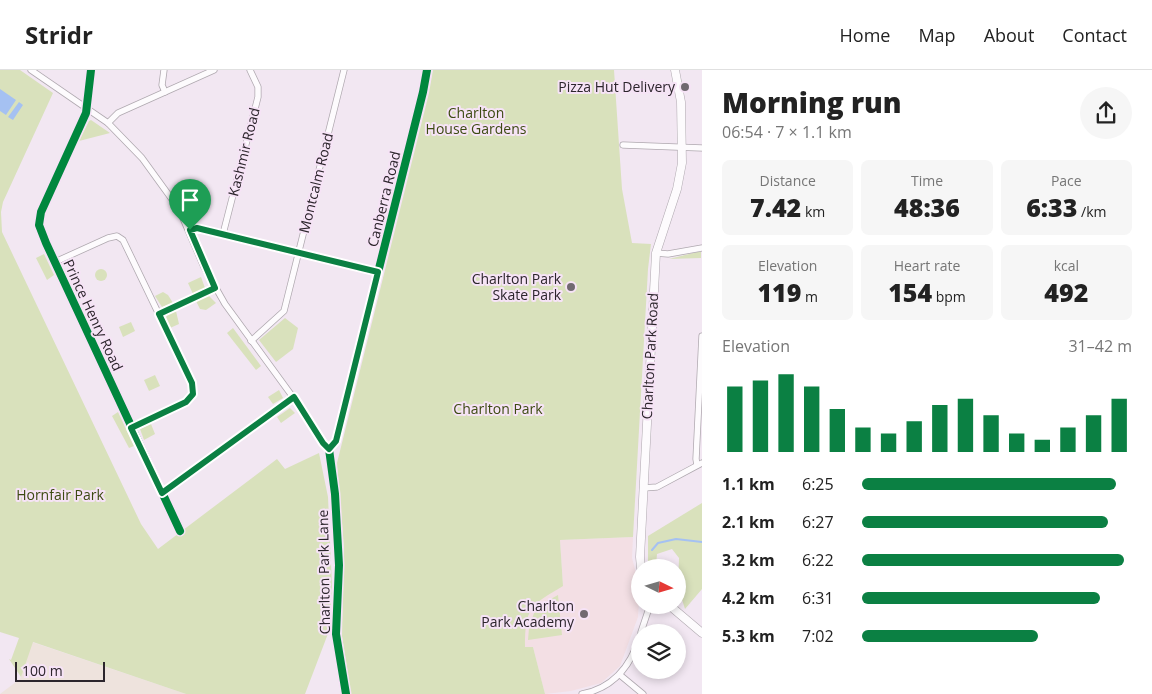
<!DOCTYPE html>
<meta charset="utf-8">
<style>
:root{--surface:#fff;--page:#f6f6f6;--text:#222;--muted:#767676;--line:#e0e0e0;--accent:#0b8043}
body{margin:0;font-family:"Open Sans",sans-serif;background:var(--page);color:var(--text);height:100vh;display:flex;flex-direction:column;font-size:19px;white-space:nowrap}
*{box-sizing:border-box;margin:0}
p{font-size:16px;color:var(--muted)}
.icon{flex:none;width:28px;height:28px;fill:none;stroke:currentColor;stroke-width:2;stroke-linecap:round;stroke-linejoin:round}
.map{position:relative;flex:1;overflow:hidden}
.panel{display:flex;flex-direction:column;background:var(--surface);width:450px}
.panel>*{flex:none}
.needle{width:32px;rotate:95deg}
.fabs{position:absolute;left:631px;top:489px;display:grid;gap:10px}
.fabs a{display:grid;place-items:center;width:55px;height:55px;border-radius:50%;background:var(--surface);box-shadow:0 2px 8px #0003;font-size:25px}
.scale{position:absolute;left:15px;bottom:12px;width:90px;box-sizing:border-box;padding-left:5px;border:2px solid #2c252c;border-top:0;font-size:14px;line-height:18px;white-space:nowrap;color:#2c252c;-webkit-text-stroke:4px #f6e3f6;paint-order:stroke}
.pin{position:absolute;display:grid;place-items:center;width:42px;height:42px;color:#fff;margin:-51px -21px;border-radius:50% 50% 50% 0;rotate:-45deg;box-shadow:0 0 5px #0007}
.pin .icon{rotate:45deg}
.round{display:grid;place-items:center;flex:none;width:52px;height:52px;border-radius:26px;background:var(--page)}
.headline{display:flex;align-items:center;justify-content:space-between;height:85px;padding:0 20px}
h1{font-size:28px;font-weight:800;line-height:38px}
.stats{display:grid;grid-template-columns:repeat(3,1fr);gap:8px;height:85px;padding:5px 20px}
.stats div{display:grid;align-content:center;border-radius:8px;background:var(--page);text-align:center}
.stats b{font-size:25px;font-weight:800}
.stats small{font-size:14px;font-weight:400}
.stats p{font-size:14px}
.chart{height:140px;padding:10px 20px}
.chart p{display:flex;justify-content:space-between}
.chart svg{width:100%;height:90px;margin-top:5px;stroke:var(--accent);stroke-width:6}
ul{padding:0 20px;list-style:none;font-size:16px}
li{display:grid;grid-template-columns:80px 60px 1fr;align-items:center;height:38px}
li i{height:12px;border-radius:6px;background:var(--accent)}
header{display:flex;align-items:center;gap:30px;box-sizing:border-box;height:70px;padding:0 25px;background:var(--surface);border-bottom:1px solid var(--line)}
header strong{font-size:24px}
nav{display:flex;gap:28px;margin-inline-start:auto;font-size:18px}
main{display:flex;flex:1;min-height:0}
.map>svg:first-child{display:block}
.education{fill:#f3dfe4}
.medical{fill:#eee3dd}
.green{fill:#d9e1bc}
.water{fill:#a5c1f2}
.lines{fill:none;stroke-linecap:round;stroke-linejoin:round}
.stream{stroke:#a5c1f2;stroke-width:2}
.minor-casing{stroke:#afa8af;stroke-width:7}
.major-casing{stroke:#afa8af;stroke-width:9}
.minor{stroke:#fdfbfd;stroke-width:5.5}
.major{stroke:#fdfbfd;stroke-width:8}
.cycleway-casing{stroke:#f6e3f6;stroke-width:11}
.cycleway{stroke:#00873e;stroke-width:8}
.route-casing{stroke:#fff;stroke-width:10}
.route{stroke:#0b8043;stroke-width:6}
.poi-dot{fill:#716971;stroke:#f6e3f6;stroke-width:2}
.labels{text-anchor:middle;stroke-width:4;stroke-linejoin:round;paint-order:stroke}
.poi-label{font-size:14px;fill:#2c252c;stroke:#f6e3f6;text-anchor:end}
.park-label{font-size:14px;fill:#3c4a11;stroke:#f6e3f6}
.street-label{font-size:14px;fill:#2c252c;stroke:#f6e3f6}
</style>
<header>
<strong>Stridr</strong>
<nav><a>Home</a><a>Map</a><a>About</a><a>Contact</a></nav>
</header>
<main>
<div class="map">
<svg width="702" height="624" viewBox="0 0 702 624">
<rect width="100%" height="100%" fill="#f2e7f2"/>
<path class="education" d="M633 467 632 488 640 518 639 532 638 547 620 596 601 613 571 621 545 624 533 577H525V557L533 533 563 515 560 470Z"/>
<path class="medical" d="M32 572 186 624H0L20 609Z"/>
<g class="green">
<path d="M0 0H20L53 23 3 132 1 142 2 162 141 454 158 479 277 389 285 399 319 383 328 427 332 515 329 561 305 624H186L33 572 21 607 9 589 11 590 19 568 0 562Z"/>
<path d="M433 0H614L622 119 632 173 651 174 648 199 633 467 560 470 563 516C531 535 525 537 525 577H533L545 624H351L342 566 344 477 337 393 429 23Z"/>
<path d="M91 50 110 63 79 71 89 51Z"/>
<path d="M697 182H701V188L669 189Z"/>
<path d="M44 184 54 205 47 210 36 188Z"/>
<circle cx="101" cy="205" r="6"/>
<path d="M201 207 205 218 193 224 188 213Z"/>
<path d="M163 222 168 225 173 233 162 237 155 226Z"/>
<path d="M209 226 216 233 206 240 200 239 196 231Z"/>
<path d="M176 241 179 254 170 258 166 248 167 245Z"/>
<path d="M285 248 298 258 293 279 276 292 259 270Z"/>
<path d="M131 252 135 261 123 267 119 257Z"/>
<path d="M233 258 261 296 256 300 227 263Z"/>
<path d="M155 305 160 316 149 321 144 310Z"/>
<path d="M279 320 283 328 273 334 268 327Z"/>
<path d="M290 338 295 343 281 353 277 347Z"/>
<path d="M118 342 134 376 129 378 112 346Z"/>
<path d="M151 354 155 364 144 370 140 359Z"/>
<path d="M702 433V519L685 539 678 517 679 488 672 479 657 484 656 497H648V466Z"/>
<path d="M558 525 562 565 528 570 529 558 536 537Z"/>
</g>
<g class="water">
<path d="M0 19 16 30 6 45 0 41Z"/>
<path d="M19 32 23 35 13 50 8 47Z"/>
</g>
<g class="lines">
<path class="stream" d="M652 480 658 473 676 469 702 472"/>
<defs>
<g id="minor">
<path d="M31 0 108 53 142 88 179 139 204 197 225 234 306 345 319 368 329 379 335 424 339 495 336 564 346 624"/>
<path d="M91 0 86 43 41 142 39 155 46 173 180 461"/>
<path d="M164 0 162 15 165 22"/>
<path d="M108 53 118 43 214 0"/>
<path d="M623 75 702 78"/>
<path d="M190 160 197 158 378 202"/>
<path d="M223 164 258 27V17L250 0"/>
<path d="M656 183 668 184 702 178"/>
<path d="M55 192 108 168 117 166 123 170 192 313 193 325 186 332 131 357"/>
<path d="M159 244 215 218"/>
<path d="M251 271 284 241 344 0"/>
<path d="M329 379 336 371 423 22 427 0"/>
<path d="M697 395 696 389 702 266"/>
<path d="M643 418 657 417 702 393"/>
<path d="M162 423 293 327"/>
<path d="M641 562 650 535"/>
<path d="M620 605 643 624"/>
<path d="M582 624C614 618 631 596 640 566"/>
</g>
<g id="major">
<path d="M641 498 640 487 656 183 677 119 682 93 681 32 675 0"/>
<path d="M669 535 702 563"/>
</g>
</defs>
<use href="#minor" class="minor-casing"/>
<use href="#major" class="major-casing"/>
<use href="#minor" class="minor"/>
<use href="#major" class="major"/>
<defs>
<g id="cycleway">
<path d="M91 0 86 43 41 142 39 155 46 173 180 461"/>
<path d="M346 624 336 564 339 495 335 424 329 379 336 371 423 22 427 0"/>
</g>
</defs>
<use href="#cycleway" class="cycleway-casing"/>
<use href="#cycleway" class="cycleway"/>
</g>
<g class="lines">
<defs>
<path id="route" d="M197 158 378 202 336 371 329 379 323 373 294 327 162 423 131 358 186 332 193 324 192 313 159 244 215 218 190 160Z"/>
</defs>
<use href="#route" class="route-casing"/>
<use href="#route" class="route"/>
</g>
<g class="poi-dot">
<circle cx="685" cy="17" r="5"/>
<circle cx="571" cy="217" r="5"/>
<circle cx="584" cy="544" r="5"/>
</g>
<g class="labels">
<g class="poi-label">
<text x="675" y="22">Pizza Hut Delivery</text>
<text x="561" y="214">Charlton Park<tspan x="561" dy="16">Skate Park</tspan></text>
<text x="574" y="541">Charlton<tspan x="574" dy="16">Park Academy</tspan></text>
</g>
<g class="park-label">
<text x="476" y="48">Charlton<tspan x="476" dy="16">House Gardens</tspan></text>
<text x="498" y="344">Charlton Park</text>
<text x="60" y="430">Hornfair Park</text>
</g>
<g class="street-label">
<text transform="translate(244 82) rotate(-76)" y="5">Kashmir Road</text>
<text transform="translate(316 113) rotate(-76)" y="5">Montcalm Road</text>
<text transform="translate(384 129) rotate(-76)" y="5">Canberra Road</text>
<text transform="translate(93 245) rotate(65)" y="5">Prince Henry Road</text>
<text transform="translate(650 286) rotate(-87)" y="5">Charlton Park Road</text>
<text transform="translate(324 502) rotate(-91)" y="5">Charlton Park Lane</text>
</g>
</g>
</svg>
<div class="fabs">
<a><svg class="needle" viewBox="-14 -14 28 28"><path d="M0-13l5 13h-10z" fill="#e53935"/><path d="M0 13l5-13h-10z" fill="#767676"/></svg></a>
<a><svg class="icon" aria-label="layers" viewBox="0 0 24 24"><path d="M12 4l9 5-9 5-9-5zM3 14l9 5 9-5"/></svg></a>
</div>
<div class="scale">100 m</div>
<div class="pin" style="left:190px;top:160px;background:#1e9e55"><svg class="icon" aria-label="arrive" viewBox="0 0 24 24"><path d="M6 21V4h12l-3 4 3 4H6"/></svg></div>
</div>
<section class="panel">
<div class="headline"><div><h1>Morning run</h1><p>06:54 · 7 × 1.1 km</p></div><a class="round"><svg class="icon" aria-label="share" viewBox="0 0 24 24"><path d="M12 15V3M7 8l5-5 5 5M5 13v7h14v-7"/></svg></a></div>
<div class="stats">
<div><p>Distance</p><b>7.42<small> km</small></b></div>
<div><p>Time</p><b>48:36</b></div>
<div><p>Pace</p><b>6:33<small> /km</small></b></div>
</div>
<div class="stats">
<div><p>Elevation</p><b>119<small> m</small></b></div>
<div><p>Heart rate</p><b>154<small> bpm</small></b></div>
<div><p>kcal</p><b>492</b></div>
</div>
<div class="chart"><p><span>Elevation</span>31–42 m</p>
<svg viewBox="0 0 160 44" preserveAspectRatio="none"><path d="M5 44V12M15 44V9M25 44V6M35 44V12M45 44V23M55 44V32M65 44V35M75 44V29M85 44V21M95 44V18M105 44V26M115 44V35M125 44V38M135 44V32M145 44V26M155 44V18"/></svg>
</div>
<ul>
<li><b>1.1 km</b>6:25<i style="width:94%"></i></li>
<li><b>2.1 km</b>6:27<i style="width:91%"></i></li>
<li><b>3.2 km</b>6:22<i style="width:97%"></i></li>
<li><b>4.2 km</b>6:31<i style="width:88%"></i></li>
<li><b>5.3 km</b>7:02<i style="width:65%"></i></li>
</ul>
</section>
</main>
